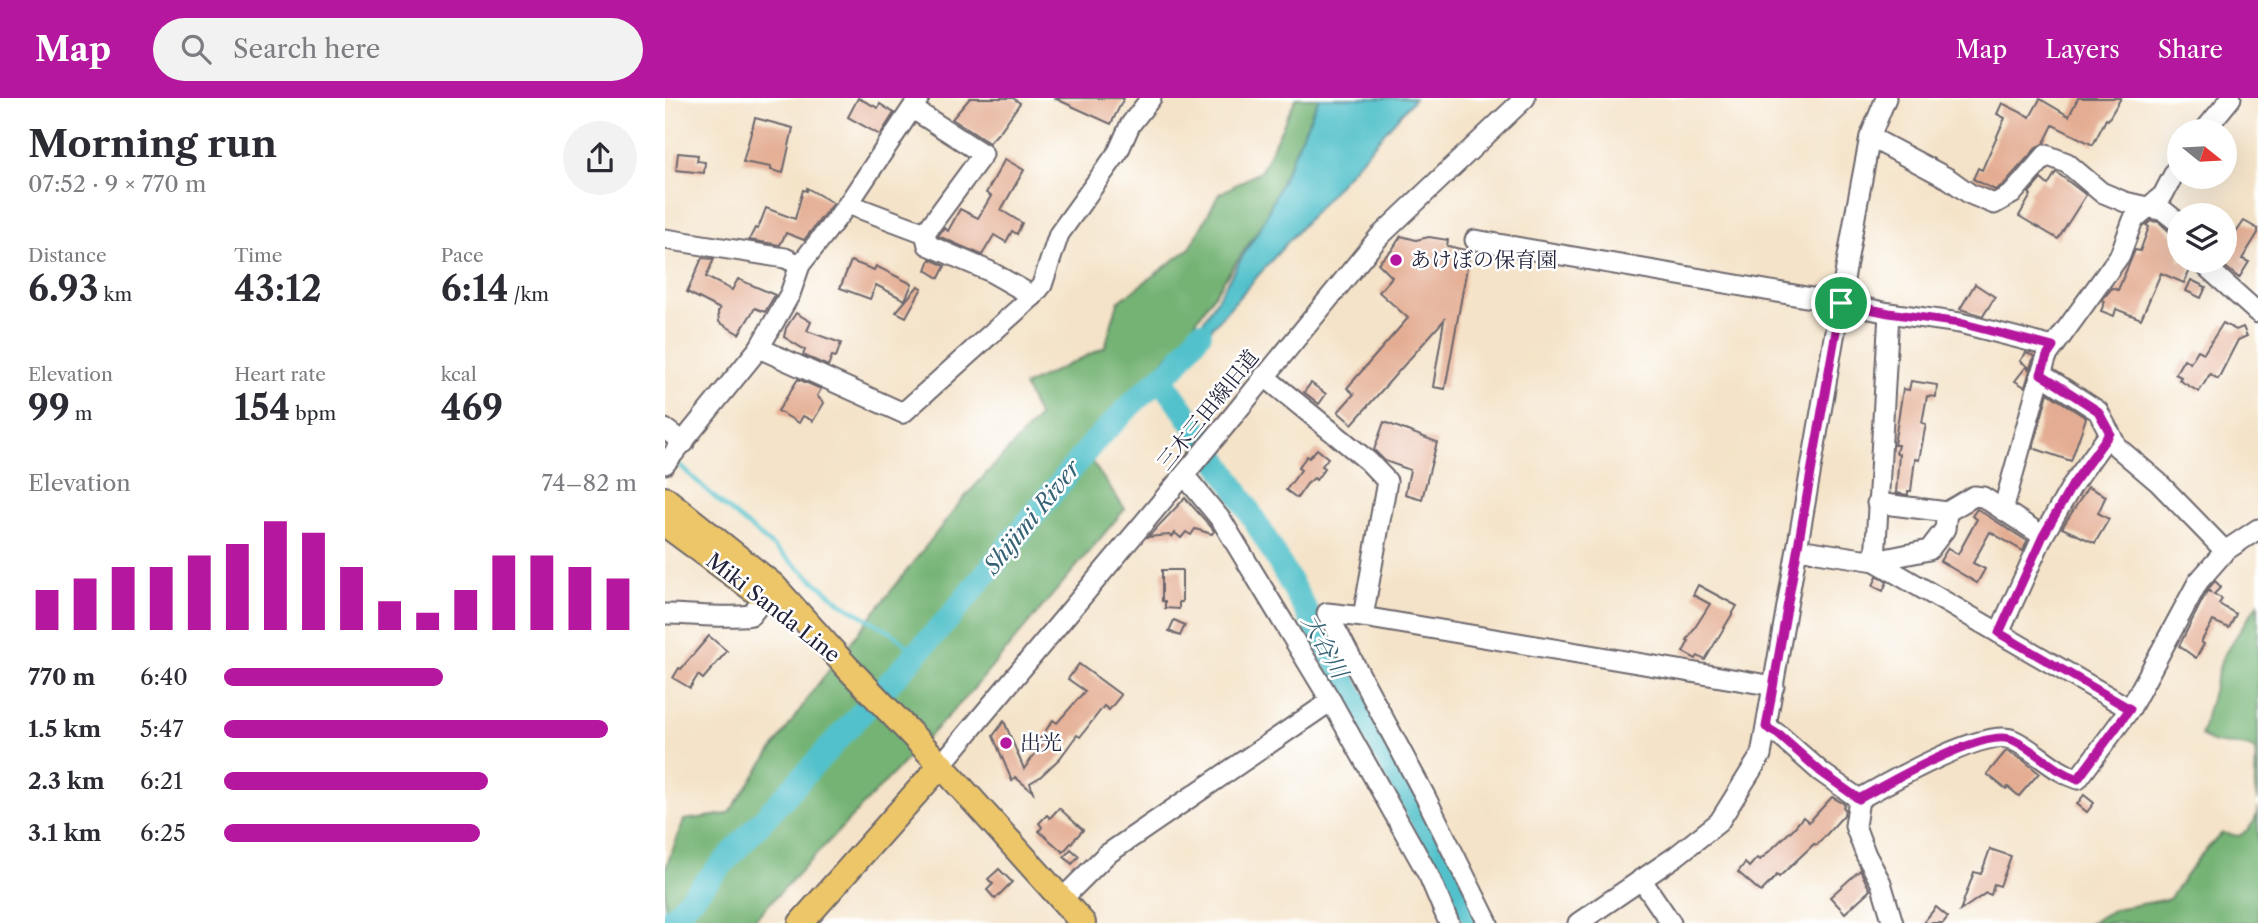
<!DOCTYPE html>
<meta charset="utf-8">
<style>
:root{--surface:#fff;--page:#f2f2f3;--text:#2b2b33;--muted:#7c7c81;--accent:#b5179e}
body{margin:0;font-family:"Libre Caslon Text","Noto Serif JP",serif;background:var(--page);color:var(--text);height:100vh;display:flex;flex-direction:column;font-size:26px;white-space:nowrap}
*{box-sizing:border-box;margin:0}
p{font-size:23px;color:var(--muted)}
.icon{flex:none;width:38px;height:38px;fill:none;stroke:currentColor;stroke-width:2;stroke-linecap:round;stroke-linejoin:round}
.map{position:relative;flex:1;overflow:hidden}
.sheet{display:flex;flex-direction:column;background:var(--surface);width:665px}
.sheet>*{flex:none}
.needle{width:46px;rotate:108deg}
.fabs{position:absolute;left:1502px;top:21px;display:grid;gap:14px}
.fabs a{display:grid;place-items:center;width:70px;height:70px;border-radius:50%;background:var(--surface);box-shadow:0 7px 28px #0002;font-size:35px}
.pin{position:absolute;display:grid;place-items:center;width:60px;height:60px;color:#fff;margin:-30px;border:4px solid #fff;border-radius:50%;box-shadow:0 2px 7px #0007}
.round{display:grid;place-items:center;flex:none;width:74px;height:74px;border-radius:37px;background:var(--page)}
.summary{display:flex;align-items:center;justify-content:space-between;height:119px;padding:0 28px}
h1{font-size:38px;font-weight:800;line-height:52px}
.stats{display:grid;grid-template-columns:repeat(3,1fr);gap:10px;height:119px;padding:7px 28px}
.stats div{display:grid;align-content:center}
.stats b{font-size:35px;font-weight:800}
.stats small{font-size:19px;font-weight:400}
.stats p{font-size:19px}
.chart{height:196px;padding:14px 28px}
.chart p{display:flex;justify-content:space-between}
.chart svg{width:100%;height:126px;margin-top:7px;stroke:var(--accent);stroke-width:6}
ul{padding:0 28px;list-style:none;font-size:23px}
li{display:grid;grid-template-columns:112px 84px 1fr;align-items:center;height:52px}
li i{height:18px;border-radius:9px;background:var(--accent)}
header{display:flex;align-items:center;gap:42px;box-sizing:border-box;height:98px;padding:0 35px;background:var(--accent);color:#fff}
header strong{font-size:33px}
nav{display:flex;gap:38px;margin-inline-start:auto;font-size:24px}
.search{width:490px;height:63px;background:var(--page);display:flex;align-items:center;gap:18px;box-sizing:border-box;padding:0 24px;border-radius:38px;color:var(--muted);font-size:26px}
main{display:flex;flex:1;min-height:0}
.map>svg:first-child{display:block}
.forest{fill:#74b374;stroke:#4b6a58;stroke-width:2}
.water{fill:#53c1cb;stroke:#3a7283;stroke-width:2}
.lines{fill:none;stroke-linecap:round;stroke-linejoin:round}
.stream{stroke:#53c1cb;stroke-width:4.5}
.river{stroke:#53c1cb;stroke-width:24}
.building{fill:#e4ad93}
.minor-casing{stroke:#6c666c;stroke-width:23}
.major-casing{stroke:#6c666c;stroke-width:28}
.minor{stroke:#fff;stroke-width:19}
.major{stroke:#ecc669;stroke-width:24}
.route-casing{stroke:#fff;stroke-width:14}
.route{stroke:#b5179e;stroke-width:9}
.poi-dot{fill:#b5179e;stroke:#fff;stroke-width:2.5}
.labels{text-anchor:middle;stroke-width:5;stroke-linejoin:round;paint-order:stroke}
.poi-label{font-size:21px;fill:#22223b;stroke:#fff;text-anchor:start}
.street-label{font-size:21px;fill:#22223b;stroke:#fff}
.water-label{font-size:23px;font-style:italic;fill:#366275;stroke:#fff}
</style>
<header>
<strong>Map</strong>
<div class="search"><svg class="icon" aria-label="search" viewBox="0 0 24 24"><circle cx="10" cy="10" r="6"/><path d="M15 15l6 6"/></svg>Search here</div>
<nav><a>Map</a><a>Layers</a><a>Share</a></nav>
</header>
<main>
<section class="sheet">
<div class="summary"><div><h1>Morning run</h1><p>07:52 · 9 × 770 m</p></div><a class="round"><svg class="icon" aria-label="share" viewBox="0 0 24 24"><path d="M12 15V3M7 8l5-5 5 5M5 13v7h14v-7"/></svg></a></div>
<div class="stats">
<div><p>Distance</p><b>6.93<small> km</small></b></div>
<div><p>Time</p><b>43:12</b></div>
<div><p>Pace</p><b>6:14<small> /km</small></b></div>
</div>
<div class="stats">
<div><p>Elevation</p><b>99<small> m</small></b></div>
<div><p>Heart rate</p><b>154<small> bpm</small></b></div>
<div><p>kcal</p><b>469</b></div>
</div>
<div class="chart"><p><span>Elevation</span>74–82 m</p>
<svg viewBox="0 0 160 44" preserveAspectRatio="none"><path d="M5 44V30M15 44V26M25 44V22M35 44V22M45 44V18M55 44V14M65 44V6M75 44V10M85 44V22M95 44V34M105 44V38M115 44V30M125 44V18M135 44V18M145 44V22M155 44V26"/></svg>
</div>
<ul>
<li><b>770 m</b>6:40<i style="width:53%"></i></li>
<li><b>1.5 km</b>5:47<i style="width:93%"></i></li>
<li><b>2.3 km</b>6:21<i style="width:64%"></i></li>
<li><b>3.1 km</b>6:25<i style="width:62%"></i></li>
</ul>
</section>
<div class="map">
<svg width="1593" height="825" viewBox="0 0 1593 825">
<rect width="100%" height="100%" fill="#fff"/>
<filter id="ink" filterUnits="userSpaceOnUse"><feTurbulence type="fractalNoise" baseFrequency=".0143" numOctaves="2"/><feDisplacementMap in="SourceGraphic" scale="14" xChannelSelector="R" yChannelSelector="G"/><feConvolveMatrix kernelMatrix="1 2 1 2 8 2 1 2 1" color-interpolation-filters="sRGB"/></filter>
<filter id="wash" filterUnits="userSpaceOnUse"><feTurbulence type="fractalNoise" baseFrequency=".00686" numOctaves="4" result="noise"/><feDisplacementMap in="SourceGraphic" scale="28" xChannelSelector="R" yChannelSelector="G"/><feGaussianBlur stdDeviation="1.57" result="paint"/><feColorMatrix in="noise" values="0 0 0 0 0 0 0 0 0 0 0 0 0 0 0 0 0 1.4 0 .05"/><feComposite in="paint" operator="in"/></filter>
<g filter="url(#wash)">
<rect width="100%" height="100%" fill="#f4e3c8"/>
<g class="forest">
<path d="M631 0H654L598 125 518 242 417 350 460 411 305 595 86 825H0V772L19 722 63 716 150 590 298 401 374 319 359 288 440 249 453 204 525 150 554 96 596 73Z"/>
<path d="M1593 505V703C1586 686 1593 671 1590 652 1572 641 1555 654 1536 637L1557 560Z"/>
<path d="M1593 709V825H1425L1450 811 1504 801 1534 759 1557 735 1574 738C1585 731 1592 723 1593 709Z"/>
</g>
<path class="water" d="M654 0H750L507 275 598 125Z"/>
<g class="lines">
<path class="stream" d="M9 362 58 407 176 505 227 535 252 556"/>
<g class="river">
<path d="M495 280C565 372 622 477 677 578 722 660 769 741 811 825"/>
<path d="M3 825 285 519 429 344 476 297 512 266 535 235"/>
</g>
</g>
<g id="blocks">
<g class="building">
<path d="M193 0 213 10 215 6 229 15 215 37 183 19Z"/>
<path d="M305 0H348L355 5 336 32 324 45 287 21Z"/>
<path d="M389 0H459L446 26Z"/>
<path d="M1413 0H1456L1443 22 1441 21 1428 47 1388 27 1379 45 1372 49 1339 86 1330 92 1308 81 1313 70 1317 72 1340 20 1332 16 1337 5 1365 19 1375 1 1404 18Z"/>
<path d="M90 20 128 30 118 75 106 72V69L78 64Z"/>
<path d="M13 55 33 57 32 63 40 64 39 75 11 72Z"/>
<path d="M340 61 359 72 336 112 357 125 352 136 347 133 341 144 329 137 317 157 273 138 279 130 283 133 295 111 313 120 326 98 321 95Z"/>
<path d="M1391 74 1421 97 1393 141 1354 118 1366 97 1364 95 1376 81 1383 87Z"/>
<path d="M142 90 168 105 139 142 121 135 115 147 84 142 90 130 93 131 101 110 130 121 138 92 142 93Z"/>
<path d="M1486 123 1494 124 1506 135 1514 137V163H1523L1526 170 1519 185 1496 175 1476 221 1451 211 1449 218 1436 213 1440 203 1437 202 1447 190 1453 192 1470 152 1475 153 1484 129 1481 127Z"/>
<path d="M1579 123 1593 131V135L1577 161 1584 164 1574 180 1553 163H1559V147L1567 135 1570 136Z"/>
<path d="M736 138 751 142 764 139 783 142 782 148 805 153 780 291 768 289 779 222 687 326 673 314 689 296 682 290 743 220 714 194 727 179 713 165 727 152Z"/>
<path d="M37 160 49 161 41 179 67 192 73 181 110 197 100 214 90 210 74 236 54 224 53 214 55 211 22 194Z"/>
<path d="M265 161 280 168 274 180 261 172Z"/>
<path d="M186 163 209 172 211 168 247 186 240 202 211 187 205 201 175 190Z"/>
<path d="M1526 182 1541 189 1536 200 1521 193Z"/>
<path d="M1310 186 1330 199 1318 218 1295 211Z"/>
<path d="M253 188 257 190 241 219 231 214Z"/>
<path d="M131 215 146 224 142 233 176 245 171 259 167 258 163 268 138 257 140 252 119 239 121 230Z"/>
<path d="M1558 225 1571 232 1578 229 1582 238 1573 242 1553 281 1545 276 1534 294 1514 282 1516 279 1510 276 1519 261 1525 265 1533 252 1539 255Z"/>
<path d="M1361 255 1369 258 1365 270 1355 263Z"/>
<path d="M1361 269 1365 272 1360 289 1350 283Z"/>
<path d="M133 281 156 291 152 298 159 305 148 323 138 318 134 325 113 313Z"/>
<path d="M1246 283 1272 287 1271 299 1262 298 1257 325 1261 326 1254 362 1250 361 1246 393H1243V397L1231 395 1234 356 1231 355 1233 347H1229L1238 291 1244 292Z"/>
<path d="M646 285 661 296 654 306 639 294Z"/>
<path d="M1383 295 1421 320 1406 363 1368 350Z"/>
<path d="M719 324 772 344 757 401 740 396 745 372 720 363 709 352Z"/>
<path d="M652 351 663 360 657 368 660 370 651 382 649 380 642 386 632 400 621 392 636 372 633 370 642 358 644 360Z"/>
<path d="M1423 389 1441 398 1433 415 1444 421 1430 445 1397 430Z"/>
<path d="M520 400 547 430 549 433 547 436 530 431 526 437 521 434 516 440 510 435 507 439 504 437 483 439Z"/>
<path d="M1312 411 1362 443 1358 453 1325 434 1308 465 1320 471 1312 485 1275 463 1283 450 1293 456 1312 421 1307 418Z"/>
<path d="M497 472H517V504H514V511L500 510V503H497Z"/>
<path d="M1212 478 1222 484 1218 493 1208 488Z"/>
<path d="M1550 483 1556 489 1549 496 1557 501 1554 506 1571 516 1564 530 1548 523 1536 544 1539 546 1531 560 1514 548 1542 493 1545 494 1543 491Z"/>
<path d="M1033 487 1072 508 1040 562 1033 558 1031 561 1018 554 1024 543 1022 542 1045 506 1028 497Z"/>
<path d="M509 522 520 527 515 538 504 533Z"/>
<path d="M44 538 62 553 38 581 33 577 25 590 8 580 14 570 16 571Z"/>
<path d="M414 566 456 597 444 612 439 608 415 639 412 637 395 660 375 679 365 685 368 694 350 679 347 683 328 638 339 623 359 671 377 646 373 644 388 622 392 625 420 593 403 581Z"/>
<path d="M1341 653 1358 662 1374 675 1354 698 1343 689 1341 691 1322 676Z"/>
<path d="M1419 697 1429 705 1422 714 1412 706Z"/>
<path d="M1167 699 1180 706 1178 709 1180 711 1179 717 1152 747 1149 746 1114 779 1112 777 1096 794 1073 774 1080 765 1084 769 1092 760 1095 762 1129 730 1138 719 1144 724Z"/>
<path d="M394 710 418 732 398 754 374 733 377 729 374 725 382 717 385 720Z"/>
<path d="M406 751 414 758 407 766 399 759Z"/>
<path d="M1325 751 1346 758 1335 788 1329 786 1326 797 1321 795 1295 813 1309 774 1316 776Z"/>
<path d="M334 771 347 784 330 801 322 792 328 786 323 781Z"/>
<path d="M1195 772 1205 792 1180 815 1165 799Z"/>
<path d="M1271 809 1283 819 1278 825H1258Z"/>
</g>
</g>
</g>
<g filter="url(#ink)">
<use href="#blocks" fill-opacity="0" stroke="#6c666c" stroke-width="2"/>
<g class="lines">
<defs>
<g id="minor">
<path d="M248 11 318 56 260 135"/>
<path d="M1539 33 1566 0"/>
<path d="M1205 39 1284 81 1305 96 1329 106 1347 96 1381 57 1402 65 1436 94 1460 104 1499 113 1514 125"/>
<path d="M1514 66 1498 97 1468 122 1455 157 1382 258 1376 276 1433 313 1452 349 1493 384 1560 453"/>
<path d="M183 106 260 135 263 147 324 173 368 198"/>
<path d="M0 141 120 160 135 167"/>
<path d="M810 142 1176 205 1224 215 1295 225 1388 249"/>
<path d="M1535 163 1593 215"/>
<path d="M1224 215 1210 463 1264 452 1280 431 1282 414"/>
<path d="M94 250 238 315 368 198 377 187 394 136 453 54 465 27 486 0"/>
<path d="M599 278 703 363 722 383 698 519 1109 588"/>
<path d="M0 331 19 345"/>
<path d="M0 366 94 250 125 196 135 167 183 106 254 0"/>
<path d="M519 377 557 423 666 603"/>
<path d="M1212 405 1282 414 1309 398 1318 399 1378 438"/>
<path d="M1338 412 1376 276"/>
<path d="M1133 451 1210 463 1465 611"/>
<path d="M0 516C29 516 58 521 86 517L109 488"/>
<path d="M698 519 662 515 760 698 823 825"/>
<path d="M1334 535 1378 438 1408 386 1445 335"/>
<path d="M1102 629 1114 637 1156 674 1194 701"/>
<path d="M276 667 559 329 714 139 860 0"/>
<path d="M1194 701C1221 686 1321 628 1348 642 1372 653 1388 673 1413 681L1465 611 1533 484 1560 453 1593 431"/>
<path d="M1194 701 1190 728 1201 757 1216 785 1228 825"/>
<path d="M976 781 1006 825"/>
<path d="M397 801 441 757 666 603 764 778 784 825"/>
<path d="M913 825 1011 758 1054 724 1096 657 1191 113 1205 39 1221 0"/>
</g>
<g id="major">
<path d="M0 401 109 488 181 568 276 667 418 825"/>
<path d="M0 426 89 492"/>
<path d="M136 825 276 667"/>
</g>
</defs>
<use href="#minor" class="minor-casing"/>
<use href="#major" class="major-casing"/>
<use href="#minor" class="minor"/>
<use href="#major" class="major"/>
</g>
</g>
<g class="lines" filter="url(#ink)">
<defs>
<path id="route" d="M1176 205 1224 215 1295 225 1388 249 1382 258 1376 276 1433 313 1445 335 1408 386 1378 438 1334 535 1465 611 1413 681C1388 673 1372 653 1348 642 1321 628 1221 686 1194 701L1156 674 1114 637 1101 629Z"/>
</defs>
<use href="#route" class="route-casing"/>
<use href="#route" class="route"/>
</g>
<g class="poi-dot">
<circle cx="731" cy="162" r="7"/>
<circle cx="341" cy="645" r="7"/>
</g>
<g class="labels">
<g class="poi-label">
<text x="745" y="169">あけぼの保育園</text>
<text x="355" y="652">出光</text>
</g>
<g class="street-label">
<text transform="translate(543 312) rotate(-51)" y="7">三木三田線旧道</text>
<text transform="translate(108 510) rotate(38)" y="7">Miki Sanda Line</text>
</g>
<g class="water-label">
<text transform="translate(367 419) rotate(-51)" y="8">Shijimi River</text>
<text transform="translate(660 548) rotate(61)" y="8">大谷川</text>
</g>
</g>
</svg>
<div class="fabs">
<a><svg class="needle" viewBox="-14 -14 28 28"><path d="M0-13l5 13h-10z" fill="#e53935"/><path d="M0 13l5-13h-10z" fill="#7c7c81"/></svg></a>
<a><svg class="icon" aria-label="layers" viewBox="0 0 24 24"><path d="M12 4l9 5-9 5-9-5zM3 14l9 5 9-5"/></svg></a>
</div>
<div class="pin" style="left:1176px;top:205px;background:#1e9e55"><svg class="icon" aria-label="arrive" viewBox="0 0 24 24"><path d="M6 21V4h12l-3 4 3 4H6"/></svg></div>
</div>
</main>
